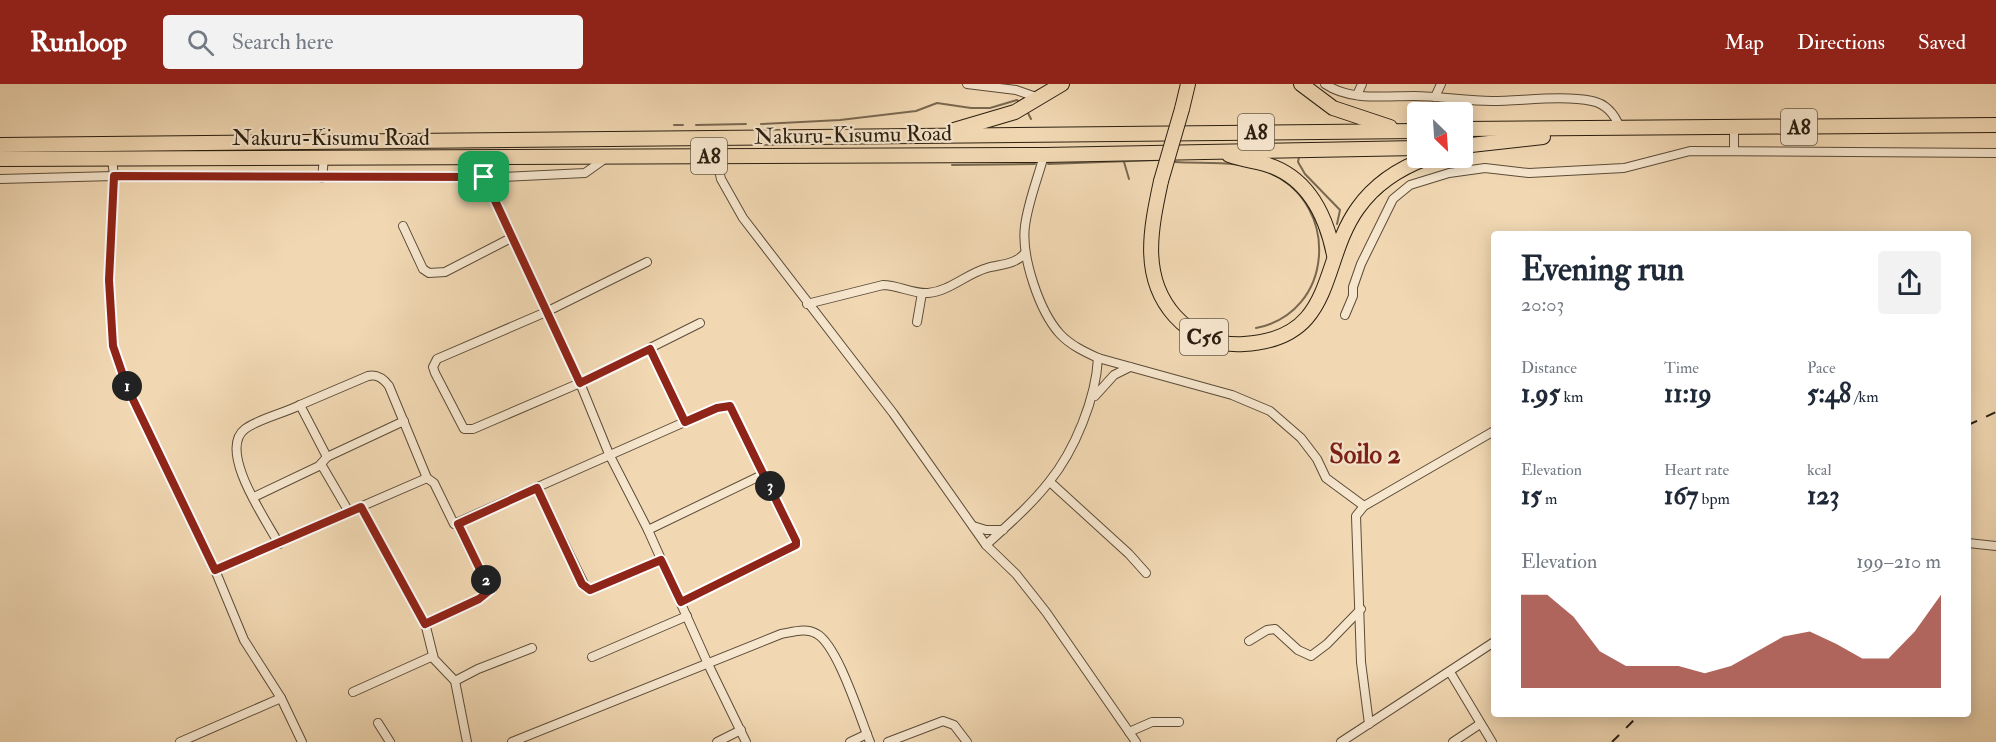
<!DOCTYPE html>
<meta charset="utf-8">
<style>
:root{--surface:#fff;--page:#f2f2f3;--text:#1f2937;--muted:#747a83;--accent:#8f2418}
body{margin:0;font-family:"IM FELL Double Pica",serif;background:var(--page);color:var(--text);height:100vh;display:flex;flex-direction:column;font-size:22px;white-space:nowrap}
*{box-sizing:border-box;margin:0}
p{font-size:20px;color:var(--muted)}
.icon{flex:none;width:33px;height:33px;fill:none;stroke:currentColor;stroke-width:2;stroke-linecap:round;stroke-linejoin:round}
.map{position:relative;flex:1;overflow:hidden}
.drawer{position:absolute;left:1491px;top:147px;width:480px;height:486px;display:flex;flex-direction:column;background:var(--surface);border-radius:6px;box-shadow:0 3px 15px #0003}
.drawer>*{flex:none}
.needle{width:39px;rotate:155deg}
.buttons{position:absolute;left:1407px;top:18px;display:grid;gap:12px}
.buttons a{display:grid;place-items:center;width:66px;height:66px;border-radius:6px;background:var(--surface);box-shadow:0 3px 15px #0003;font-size:30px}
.pin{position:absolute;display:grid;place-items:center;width:51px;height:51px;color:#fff;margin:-26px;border-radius:12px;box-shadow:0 3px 9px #0006}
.km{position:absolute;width:30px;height:30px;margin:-15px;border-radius:50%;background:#222;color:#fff;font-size:16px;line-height:30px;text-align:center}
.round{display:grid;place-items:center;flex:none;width:63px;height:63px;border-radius:6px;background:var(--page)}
.head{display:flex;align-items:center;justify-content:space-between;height:102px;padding:0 30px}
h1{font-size:33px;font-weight:700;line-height:45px}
.stats{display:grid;grid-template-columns:repeat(3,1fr);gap:9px;height:102px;padding:6px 30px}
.stats div{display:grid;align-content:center}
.stats b{font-size:26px;font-weight:700}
.stats small{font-size:16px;font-weight:400}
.stats p{font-size:16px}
.chart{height:168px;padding:12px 30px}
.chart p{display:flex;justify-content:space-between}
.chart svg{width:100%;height:108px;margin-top:6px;fill:var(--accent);opacity:.7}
header{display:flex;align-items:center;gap:36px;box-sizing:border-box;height:84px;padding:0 30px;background:var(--accent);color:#fff}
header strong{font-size:28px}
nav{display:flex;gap:33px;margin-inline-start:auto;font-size:21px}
.search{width:420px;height:54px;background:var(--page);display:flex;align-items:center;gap:15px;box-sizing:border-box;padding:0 21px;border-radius:6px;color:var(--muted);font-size:22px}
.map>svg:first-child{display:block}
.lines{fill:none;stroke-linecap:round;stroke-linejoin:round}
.stream{stroke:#796850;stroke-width:2}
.street-casing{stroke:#5c4c38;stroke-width:10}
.highway-casing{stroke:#2a1e0f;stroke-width:16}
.street{stroke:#f6e6ce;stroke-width:8}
.highway{stroke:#f1d8b3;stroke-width:14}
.rail{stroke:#2a1e0f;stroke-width:2;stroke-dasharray:10 10;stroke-linecap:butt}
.highway-bridge-casing{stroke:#2a1e0f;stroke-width:16;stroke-linecap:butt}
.highway-bridge{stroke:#f1d8b3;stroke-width:14}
.route-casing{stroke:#fff;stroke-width:12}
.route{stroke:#8f2418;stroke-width:8}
.labels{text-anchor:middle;stroke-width:4.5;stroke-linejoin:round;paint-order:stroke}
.shield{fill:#f6e6ce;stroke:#675a48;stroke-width:1.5}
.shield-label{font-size:21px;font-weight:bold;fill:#2a1e0f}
.street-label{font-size:22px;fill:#2a1e0f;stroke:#f6e6ce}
.quarter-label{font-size:26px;font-weight:bold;fill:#7a1f14;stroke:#f6e6ce}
</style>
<header>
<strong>Runloop</strong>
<div class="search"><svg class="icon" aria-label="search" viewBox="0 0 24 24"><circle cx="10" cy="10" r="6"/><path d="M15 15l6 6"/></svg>Search here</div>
<nav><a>Map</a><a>Directions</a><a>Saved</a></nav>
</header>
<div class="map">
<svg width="1996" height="658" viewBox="0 0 1996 658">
<rect width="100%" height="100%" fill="#f1d8b3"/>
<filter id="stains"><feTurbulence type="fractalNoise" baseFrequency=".00333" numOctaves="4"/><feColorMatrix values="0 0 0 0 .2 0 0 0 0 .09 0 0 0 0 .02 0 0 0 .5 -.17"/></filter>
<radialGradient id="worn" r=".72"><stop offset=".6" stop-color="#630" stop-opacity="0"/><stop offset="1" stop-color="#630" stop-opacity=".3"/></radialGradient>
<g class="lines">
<g class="stream">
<path d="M1028 29 1031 35"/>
<path d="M761 40 840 36 916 27 937 19 971 24H990L1017 16 1021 20"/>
<path d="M674 41H683"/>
<path d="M696 41 746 40"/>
<path d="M1299 73 1298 78 1305 90 1340 126 1337 140"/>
<path d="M1124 78 1129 95"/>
<path d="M1175 78C1205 80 1242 76 1270 89 1341 121 1334 229 1256 244"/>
<path d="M1048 80 1158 76"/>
<path d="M952 81 1035 80"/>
</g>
<defs>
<g id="street">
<path d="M967 0 1016 6 1039 14"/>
<path d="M1325 0C1350 17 1385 12 1414 12 1440 12 1466 17 1492 17 1522 17 1563 11 1592 17 1607 20 1615 31 1620 44"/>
<path d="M1357 11 1362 0"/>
<path d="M1435 13 1441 0"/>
<path d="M1734 67V44"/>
<path d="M1044 71C1038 94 1028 118 1025 142 1021 172 1039 227 1060 250 1070 261 1085 268 1098 274L1232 311 1270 327 1301 354 1317 375 1326 394 1364 422"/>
<path d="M716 73 721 95 743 134 893 329 986 461 1016 490 1046 528 1136 658"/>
<path d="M112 75 114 92 109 197 113 263 127 303 215 486 244 556 281 614 302 658"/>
<path d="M322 94 324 74"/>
<path d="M484 94 580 299 609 370 648 446 708 580 746 658"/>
<path d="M0 95 114 92 484 94 585 89 606 74"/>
<path d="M403 142 423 185 429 189 445 188 511 154"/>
<path d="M647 178 546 228 437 275 433 283 435 289 464 345H473L580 299 700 239"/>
<path d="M807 220 883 201C898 201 913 210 928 209 950 207 966 190 987 184 1001 180 1015 181 1025 169"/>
<path d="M1345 231 1353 212V203L1361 180 1393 115 1410 101 1449 89 1485 84 1529 89 1624 84 1690 67 1996 69"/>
<path d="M917 238 922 209"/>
<path d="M650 265 685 338"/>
<path d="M1095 312 1114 291 1130 283"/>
<path d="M327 373 300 321 368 292C377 290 383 294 389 302L427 394 434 399 454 440 714 325 730 322 796 459 788 466 681 518"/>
<path d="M321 380 349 428"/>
<path d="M1050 398 1129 470 1146 489"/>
<path d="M537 404 586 504H595L661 476"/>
<path d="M254 413 319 382 327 373 404 337"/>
<path d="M361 423 426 543 434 575 455 597 467 658"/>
<path d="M973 442 986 446H1003"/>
<path d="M648 446 764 390"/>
<path d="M1968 459 1996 462"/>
<path d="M279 460C266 436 217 366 245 345 258 335 285 329 300 321"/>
<path d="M986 461C1008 441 1031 421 1049 398 1075 366 1096 314 1098 274"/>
<path d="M215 486 427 394"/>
<path d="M425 540 479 515 490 506 457 440"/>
<path d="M1249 557 1267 546 1275 545 1298 566 1311 572 1327 560 1361 525"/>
<path d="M592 573 687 532"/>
<path d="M1450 588 1492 658"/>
<path d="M455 597 478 585 532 564"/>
<path d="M353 608 433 572"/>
<path d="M378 639 390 658"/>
<path d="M1369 640 1361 578 1356 432 1364 422 1494 347"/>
<path d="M1129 648 1152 638H1179"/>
<path d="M180 658 281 614"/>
<path d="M512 658 781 550C793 548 806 543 817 550 838 562 860 634 870 658"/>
<path d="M717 658 741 646"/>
<path d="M850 658 867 650"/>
<path d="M888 658 943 637 954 641 967 658"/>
<path d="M1341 658 1494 558"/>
<path d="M1453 658 1480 640"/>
</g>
<g id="highway">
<path d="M1301 0 1333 24 1390 43"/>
<path d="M1182 25 1188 0"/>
<path d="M1462 45 1996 41"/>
<path d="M954 46 1015 28 1062 0"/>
<path d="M0 61 1418 47"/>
<path d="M1462 62 1543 53"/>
<path d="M1229 71C1240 75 1253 77 1265 80 1307 92 1326 131 1334 171"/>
<path d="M0 75 1044 71 1418 64"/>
<path d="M1161 97C1151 144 1140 193 1175 232 1192 251 1218 262 1244 260 1337 255 1319 178 1358 124 1375 100 1400 84 1427 74"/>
</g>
</defs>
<use href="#street" class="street-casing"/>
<use href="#highway" class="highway-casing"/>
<use href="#street" class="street"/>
<use href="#highway" class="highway"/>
<g class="rail">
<path d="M1968 341 1996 328"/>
<path d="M1612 658 1640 630"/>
</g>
<defs>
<path id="highway-bridge" d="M1161 97 1182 25"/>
</defs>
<use href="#highway-bridge" class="highway-bridge-casing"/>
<use href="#highway-bridge" class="highway-bridge"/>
</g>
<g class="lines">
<defs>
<path id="route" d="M114 92 484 93 580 299 650 265 685 338 717 324 730 322 796 457V461L681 518 661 476 590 506 582 500 537 404 458 440 490 506 479 515 425 540 361 423 215 486 127 303 113 262 109 196Z"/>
</defs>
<use href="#route" class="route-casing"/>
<use href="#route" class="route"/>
</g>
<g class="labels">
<g class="shield">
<rect x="1781" y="25" width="36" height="36" rx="4.5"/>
<rect x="1238" y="30" width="36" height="36" rx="4.5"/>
<rect x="691" y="54" width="36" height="36" rx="4.5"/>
<rect x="1180" y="235" width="48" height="36" rx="4.5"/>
</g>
<g class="shield-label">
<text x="1799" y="50">A8</text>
<text x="1256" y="55">A8</text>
<text x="709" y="79">A8</text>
<text x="1204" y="260">C56</text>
</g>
<g class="street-label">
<text transform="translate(853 50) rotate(-1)" y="8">Nakuru-Kisumu Road</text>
<text x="331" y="61">Nakuru-Kisumu Road</text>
</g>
<g class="quarter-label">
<text x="1365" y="379">Soilo 2</text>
</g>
</g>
<rect width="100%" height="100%" filter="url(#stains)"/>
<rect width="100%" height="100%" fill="url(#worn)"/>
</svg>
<div class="buttons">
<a><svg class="needle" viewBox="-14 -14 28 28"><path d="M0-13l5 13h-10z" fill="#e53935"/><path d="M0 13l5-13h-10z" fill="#747a83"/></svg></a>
</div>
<div class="pin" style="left:484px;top:93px;background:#1e9e55"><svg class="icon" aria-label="arrive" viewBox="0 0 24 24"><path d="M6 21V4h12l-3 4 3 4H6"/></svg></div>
<b class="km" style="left:127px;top:302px">1</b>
<b class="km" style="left:486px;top:496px">2</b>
<b class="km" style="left:770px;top:402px">3</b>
<section class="drawer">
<div class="head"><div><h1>Evening run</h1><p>20:03</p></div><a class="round"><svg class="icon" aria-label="share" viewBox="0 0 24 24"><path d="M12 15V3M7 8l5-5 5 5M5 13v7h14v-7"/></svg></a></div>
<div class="stats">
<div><p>Distance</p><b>1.95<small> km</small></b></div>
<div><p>Time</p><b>11:19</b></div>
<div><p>Pace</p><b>5:48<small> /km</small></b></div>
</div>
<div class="stats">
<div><p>Elevation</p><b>15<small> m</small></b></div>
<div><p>Heart rate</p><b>167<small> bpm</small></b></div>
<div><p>kcal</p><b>123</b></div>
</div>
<div class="chart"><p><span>Elevation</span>199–210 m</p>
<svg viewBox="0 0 160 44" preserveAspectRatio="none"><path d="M0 44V6L10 6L20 15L30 29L40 35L50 35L60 35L70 38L80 35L90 29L100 23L110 21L120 26L130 32L140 32L150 21L160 6V44z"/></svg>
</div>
</section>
</div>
